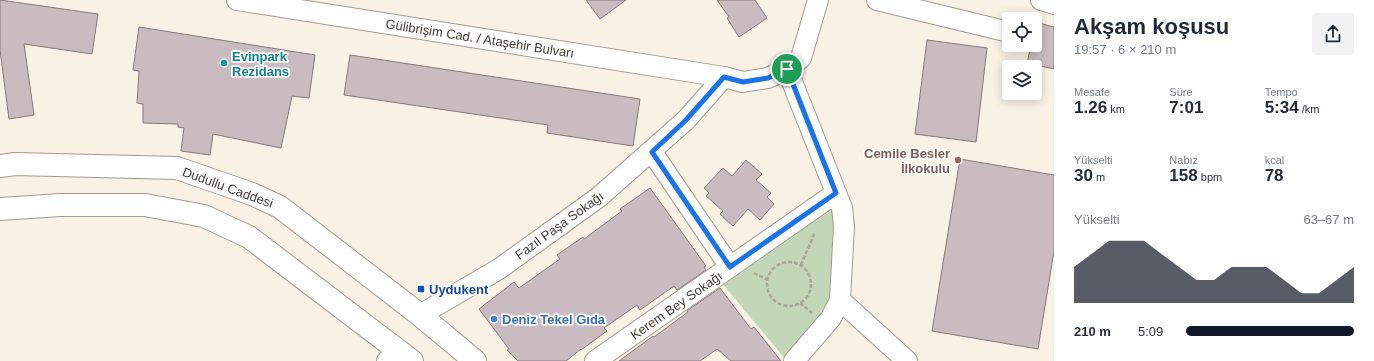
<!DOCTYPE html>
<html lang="tr">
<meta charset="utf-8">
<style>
:root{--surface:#fff;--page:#f2f2f3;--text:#1f2937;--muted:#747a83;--accent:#111827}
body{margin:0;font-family:Arial,sans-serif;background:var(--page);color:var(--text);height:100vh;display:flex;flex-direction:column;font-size:15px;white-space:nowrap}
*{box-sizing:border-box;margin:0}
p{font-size:13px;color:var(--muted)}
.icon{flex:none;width:22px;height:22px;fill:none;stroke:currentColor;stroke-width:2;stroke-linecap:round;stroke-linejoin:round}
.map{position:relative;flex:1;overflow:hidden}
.details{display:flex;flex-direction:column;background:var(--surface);width:320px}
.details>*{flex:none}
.fabs{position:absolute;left:1002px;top:12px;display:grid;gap:8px}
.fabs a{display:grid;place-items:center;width:40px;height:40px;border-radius:4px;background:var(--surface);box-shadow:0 2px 10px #0003;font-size:20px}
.pin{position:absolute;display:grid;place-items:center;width:34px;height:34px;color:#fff;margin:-17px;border:2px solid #fff;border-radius:50%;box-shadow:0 1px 4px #0007}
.round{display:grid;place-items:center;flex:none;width:42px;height:42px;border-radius:4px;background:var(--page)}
.summary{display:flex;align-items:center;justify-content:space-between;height:68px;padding:0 20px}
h1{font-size:22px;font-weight:700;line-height:30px}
.figures{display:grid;grid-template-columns:repeat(3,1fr);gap:6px;height:68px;padding:4px 20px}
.figures div{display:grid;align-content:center}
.figures b{font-size:17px;font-weight:700}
.figures small{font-size:11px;font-weight:400}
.figures p{font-size:11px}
.chart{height:112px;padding:8px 20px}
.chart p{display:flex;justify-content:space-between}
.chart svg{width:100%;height:72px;margin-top:4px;fill:var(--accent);opacity:.7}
ul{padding:0 20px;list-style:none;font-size:13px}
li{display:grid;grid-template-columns:64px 48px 1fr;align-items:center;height:30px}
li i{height:10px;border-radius:5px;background:var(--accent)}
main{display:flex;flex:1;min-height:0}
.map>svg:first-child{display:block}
.green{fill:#c1d7b7}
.building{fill:#cabbc1;stroke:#86787e}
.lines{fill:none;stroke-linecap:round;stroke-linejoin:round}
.minor-casing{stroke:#a29a8e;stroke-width:22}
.major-casing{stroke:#a29a8e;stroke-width:24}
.path{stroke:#aba59c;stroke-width:2.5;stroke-dasharray:4 2;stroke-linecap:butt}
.minor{stroke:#fff;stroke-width:20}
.major{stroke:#fff;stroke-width:22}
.route-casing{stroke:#fff;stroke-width:8}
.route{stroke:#1a73e8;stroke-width:5}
.culture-dot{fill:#0f9aa8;stroke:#fff;stroke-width:1.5}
.education-dot{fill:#8d6e63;stroke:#fff;stroke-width:1.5}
.transit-dot{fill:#1a4fb4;stroke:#fff;stroke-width:1.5}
.shop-dot{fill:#3f7fe0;stroke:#fff;stroke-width:1.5}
.labels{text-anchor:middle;stroke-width:3.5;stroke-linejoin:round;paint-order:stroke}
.street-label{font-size:13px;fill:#3e3b36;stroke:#fff}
.culture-label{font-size:13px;font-weight:bold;fill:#0d838f;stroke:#fff;text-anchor:start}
.education-label{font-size:13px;font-weight:bold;fill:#785e54;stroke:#fff;text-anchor:end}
.transit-label{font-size:13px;font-weight:bold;fill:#164399;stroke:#fff;text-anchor:start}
.shop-label{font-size:13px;font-weight:bold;fill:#366cbe;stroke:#fff;text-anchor:start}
</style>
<main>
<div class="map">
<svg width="1054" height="361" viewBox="0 0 1054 361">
<rect width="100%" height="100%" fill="#f9f1e4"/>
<path class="green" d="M830 203 839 238 837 280 824 314 787 361 721 282Z"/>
<g class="building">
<path d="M0 0 98 14 92 54 24 44 34 115 9 119 0 50Z"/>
<path d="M586 0H626L600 19Z"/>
<path d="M717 0H755L767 18 739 37 727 18 729 17Z"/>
<path d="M1035 22 1054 27V69L1027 63 1031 45H1035Z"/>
<path d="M139 27 315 55 309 98 292 96 281 148 213 134 210 155 181 151 184 128 178 127V124L143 123V104L137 103 139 71 133 70Z"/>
<path d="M927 40 987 48 976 142 915 134Z"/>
<path d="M350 55 640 99 633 146 547 133 548 125 344 95Z"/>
<path d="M960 159 1054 175V251L1038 349 932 331Z"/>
<path d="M746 160 762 174 756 180 771 193 767 197 774 204 760 220 748 209 733 226 720 214 723 211 706 196 709 193 704 188 723 168 732 176Z"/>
<path d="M650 188 706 266 704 267 706 270 677 290 674 286 640 310 637 305 604 328 607 331 581 350V349L566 361H518L507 350 509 349 479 309 514 282 519 288 560 259 557 255 583 237 584 239 622 211 620 209Z"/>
<path d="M720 288 751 329 754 327 781 361H731L717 349 700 361H619L653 336 654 337 688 312 687 311 691 308Z"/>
</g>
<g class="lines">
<defs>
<g id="minor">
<path d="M237 0 724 77 743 82 768 78 787 69 801 58 818 0"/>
<path d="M877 0 1009 32"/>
<path d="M1041 0 1054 4"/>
<path d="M787 69 842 208 844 226 840 300 831 318 794 361"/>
<path d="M652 152 730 267"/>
<path d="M840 300 907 361"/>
<path d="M420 315 499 269 599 197 686 120 724 77"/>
<path d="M387 361 399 351"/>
<path d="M595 361 836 193"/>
</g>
<g id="major">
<path d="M0 166 15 164 177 168 252 194 280 207 420 315 475 361"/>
<path d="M0 209 60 205H145L204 216 249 237 412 361"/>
</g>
</defs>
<use href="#minor" class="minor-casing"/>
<use href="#major" class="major-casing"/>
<g class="path">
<circle cx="789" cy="284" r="22"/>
<path d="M801 265 815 232"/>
<path d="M754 273 768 280"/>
<path d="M800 303 812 313"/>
</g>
<use href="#minor" class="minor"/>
<use href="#major" class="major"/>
</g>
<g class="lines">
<defs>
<path id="route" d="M787 69 836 193 730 267 652 152 686 120 724 77 743 82 768 78Z"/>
</defs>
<use href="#route" class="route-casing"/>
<use href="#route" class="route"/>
</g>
<circle class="culture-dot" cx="224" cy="63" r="4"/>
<circle class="education-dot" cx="958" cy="160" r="4"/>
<rect class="transit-dot" x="417" y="285" width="8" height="8" rx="2"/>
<circle class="shop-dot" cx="494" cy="319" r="4"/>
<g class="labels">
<g class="street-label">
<text transform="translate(480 38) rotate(9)" y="5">Gülibrişim Cad. / Ataşehir Bulvarı</text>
<text transform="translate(228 187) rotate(20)" y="5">Dudullu Caddesi</text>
<text transform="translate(559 225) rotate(-36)" y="5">Fazıl Paşa Sokağı</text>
<text transform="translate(676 305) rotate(-35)" y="5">Kerem Bey Sokağı</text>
</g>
<g class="culture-label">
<text x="232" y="61">Evinpark<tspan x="232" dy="15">Rezidans</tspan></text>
</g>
<g class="education-label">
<text x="950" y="158">Cemile Besler<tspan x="950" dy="15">İlkokulu</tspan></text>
</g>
<g class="transit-label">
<text x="429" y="294">Uydukent</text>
</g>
<g class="shop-label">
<text x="502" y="324">Deniz Tekel Gıda</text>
</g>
</g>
</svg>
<div class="fabs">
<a><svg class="icon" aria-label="locate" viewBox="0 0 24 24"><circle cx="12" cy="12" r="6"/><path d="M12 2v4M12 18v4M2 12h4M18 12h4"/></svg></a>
<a><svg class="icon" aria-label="layers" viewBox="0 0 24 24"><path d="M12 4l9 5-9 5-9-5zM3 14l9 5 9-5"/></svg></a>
</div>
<div class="pin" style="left:787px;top:69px;background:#1e9e55"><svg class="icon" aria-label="arrive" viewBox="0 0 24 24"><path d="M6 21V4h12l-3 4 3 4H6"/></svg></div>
</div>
<section class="details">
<div class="summary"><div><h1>Akşam koşusu</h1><p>19:57 · 6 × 210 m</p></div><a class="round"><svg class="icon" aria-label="share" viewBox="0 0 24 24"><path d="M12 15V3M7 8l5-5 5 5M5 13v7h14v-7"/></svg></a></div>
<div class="figures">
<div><p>Mesafe</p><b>1.26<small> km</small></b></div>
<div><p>Süre</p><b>7:01</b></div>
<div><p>Tempo</p><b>5:34<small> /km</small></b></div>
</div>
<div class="figures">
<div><p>Yükselti</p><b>30<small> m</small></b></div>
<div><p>Nabız</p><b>158<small> bpm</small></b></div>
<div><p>kcal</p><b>78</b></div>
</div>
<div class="chart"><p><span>Yükselti</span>63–67 m</p>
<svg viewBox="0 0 160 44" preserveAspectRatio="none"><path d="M0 44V22L10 14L20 6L30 6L40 6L50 14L60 22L70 30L80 30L90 22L100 22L110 22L120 30L130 38L140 38L150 30L160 22V44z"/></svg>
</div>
<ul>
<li><b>210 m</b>5:09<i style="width:100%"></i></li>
</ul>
</section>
</main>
